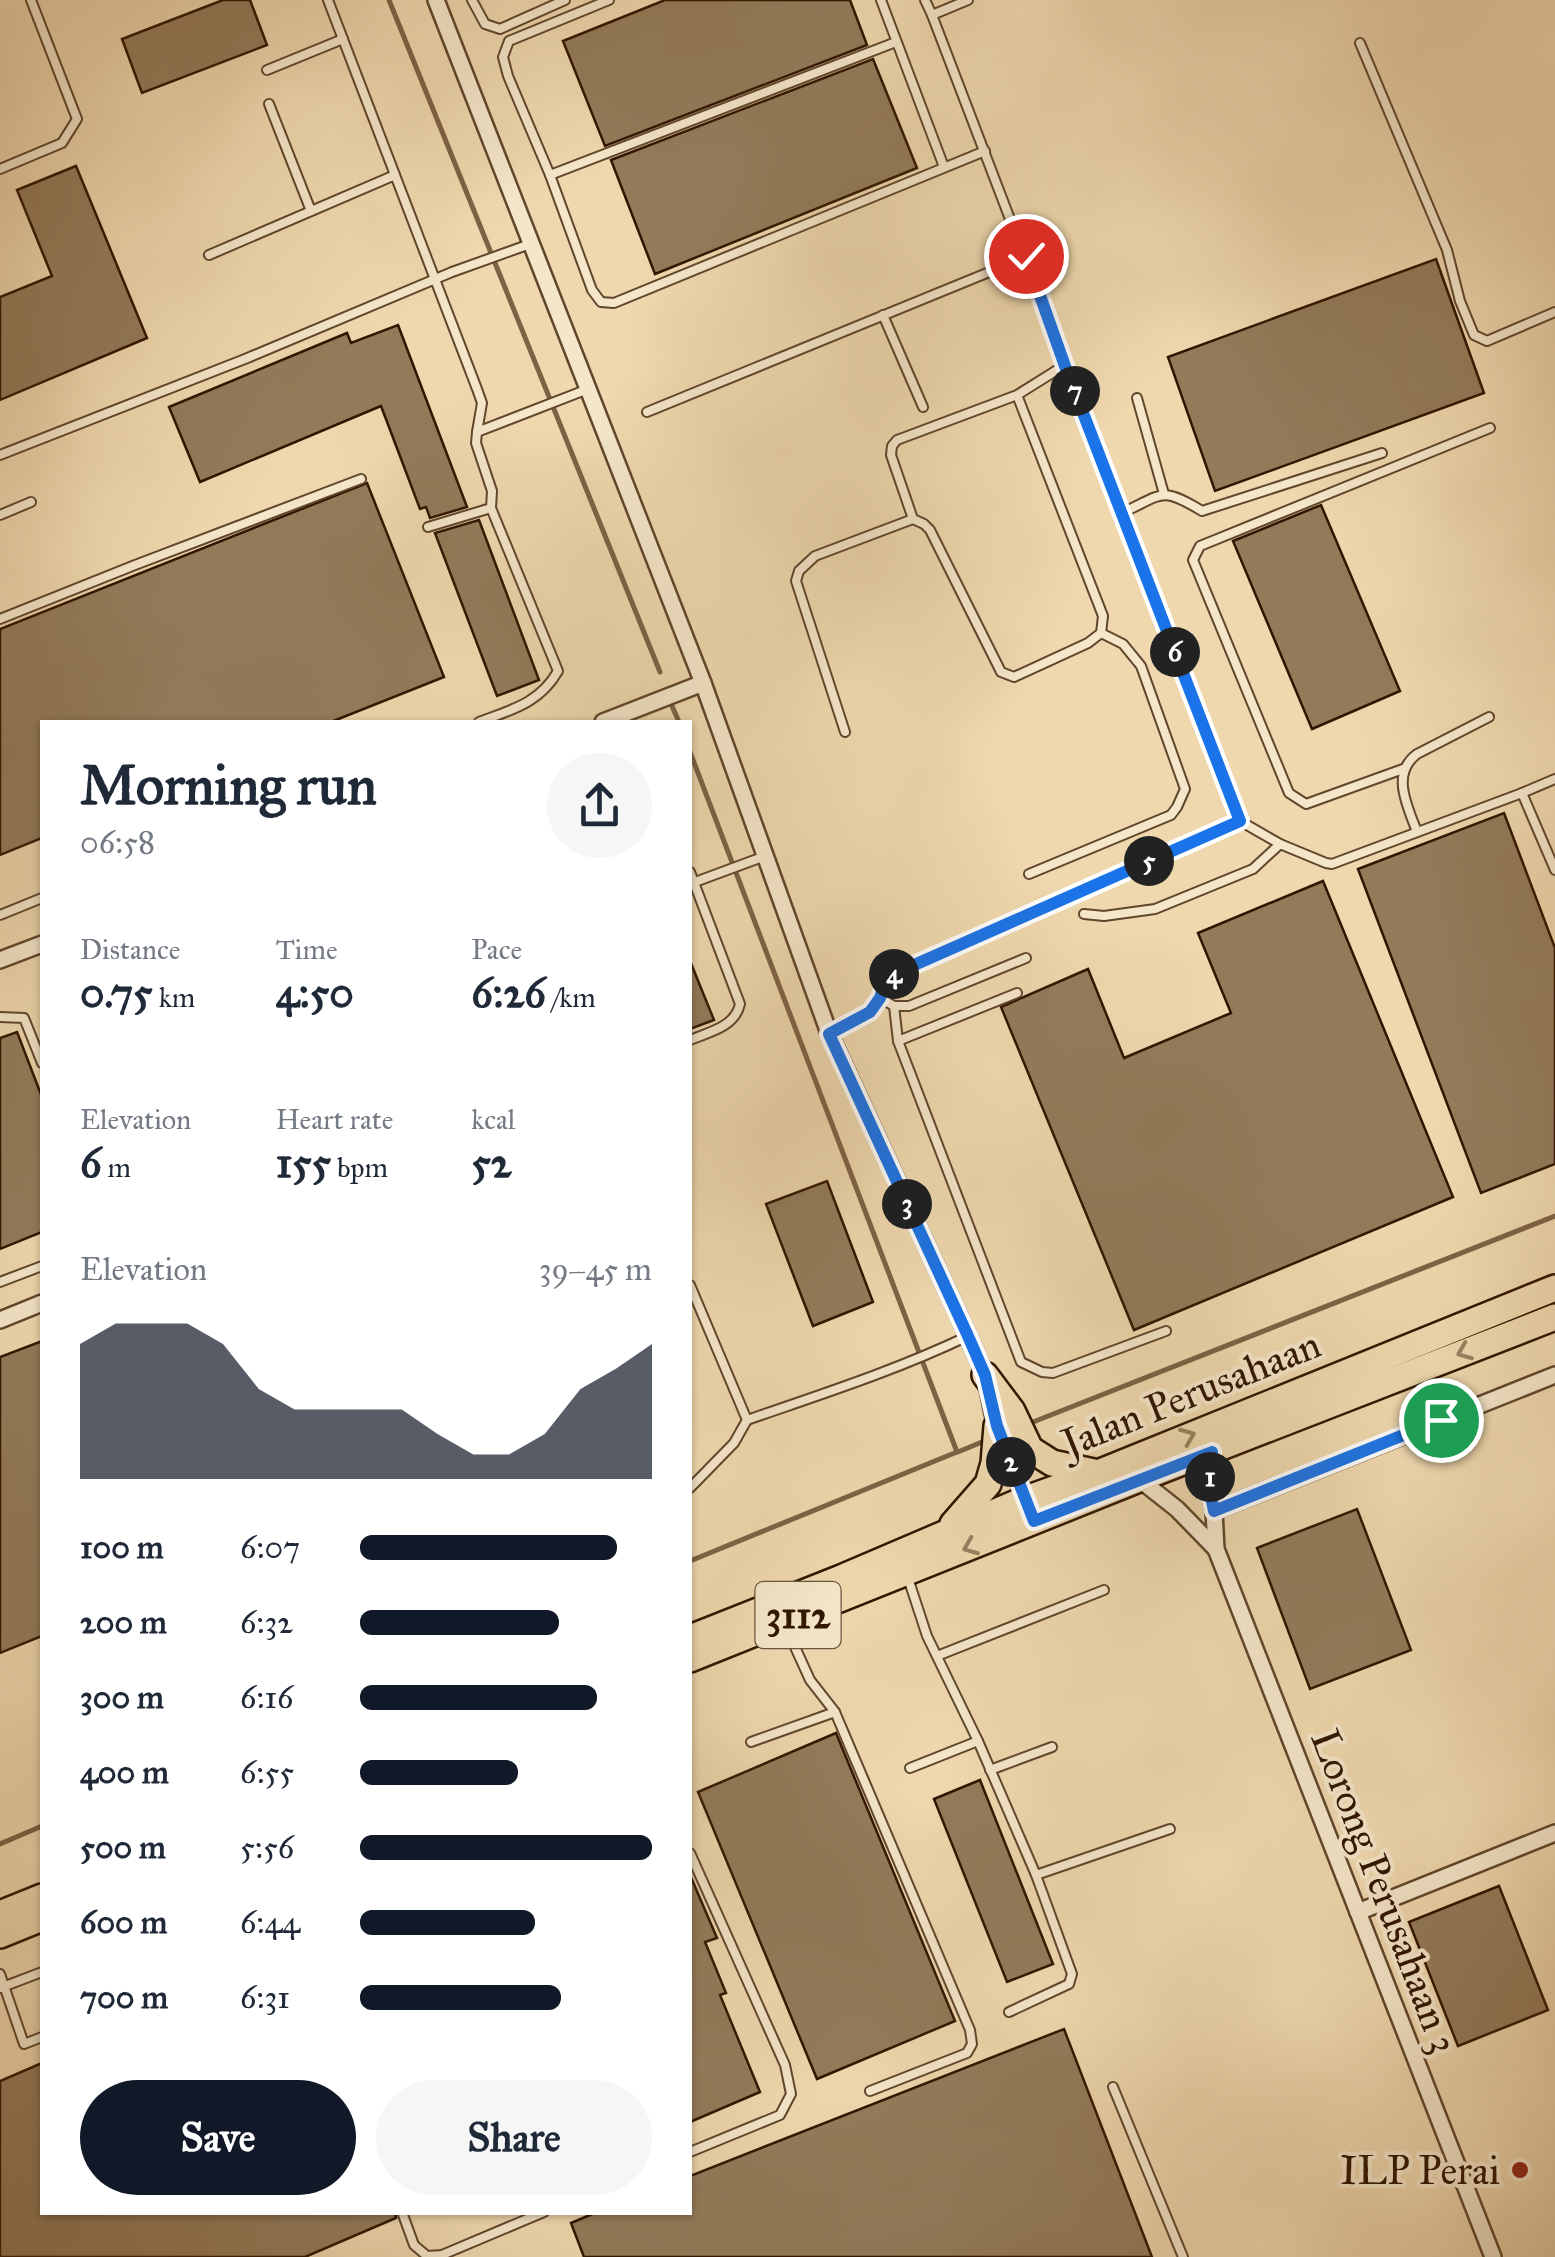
<!DOCTYPE html>
<meta charset="utf-8">
<style>
:root{--surface:#fff;--page:#f6f6f7;--text:#1f2937;--muted:#747a83;--accent:#111827}
body{margin:0;font-family:"IM FELL Great Primer",serif;background:var(--page);color:var(--text);height:100vh;display:flex;flex-direction:column;font-size:38px;white-space:nowrap}
*{box-sizing:border-box;margin:0}
p{font-size:32px;color:var(--muted)}
.icon{flex:none;width:55px;height:55px;fill:none;stroke:currentColor;stroke-width:2;stroke-linecap:round;stroke-linejoin:round}
.map{position:relative;flex:1;overflow:hidden}
.drawer{position:absolute;left:40px;top:720px;width:652px;height:1495px;display:flex;flex-direction:column;background:var(--surface);border-radius:0px;box-shadow:0 2px 8px #0004}
.drawer>*{flex:none}
.pin{position:absolute;display:grid;place-items:center;width:85px;height:85px;color:#fff;margin:-42px;border:5px solid #fff;border-radius:50%;box-shadow:0 2px 10px #0007}
.km{position:absolute;width:50px;height:50px;margin:-25px;border-radius:50%;background:#222;color:#fff;font-size:28px;line-height:50px;text-align:center}
.round{display:grid;place-items:center;flex:none;width:105px;height:105px;border-radius:52px;background:var(--page)}
.headline{display:flex;align-items:center;justify-content:space-between;height:170px;padding:0 40px}
h1{font-size:55px;font-weight:700;line-height:75px}
.stats{display:grid;grid-template-columns:repeat(3,1fr);gap:15px;height:170px;padding:10px 40px}
.stats div{display:grid;align-content:center}
.stats b{font-size:42px;font-weight:700}
.stats small{font-size:28px;font-weight:400}
.stats p{font-size:28px}
.chart{height:280px;padding:20px 40px}
.chart p{display:flex;justify-content:space-between}
.chart svg{width:100%;height:180px;margin-top:10px;fill:var(--accent);opacity:.7}
.action{display:flex;gap:20px;margin-top:auto;padding:20px 40px}
.action a{flex:1;height:115px;border-radius:60px;background:var(--accent);color:#fff;font-size:40px;font-weight:700;line-height:115px;text-align:center}
.action a+a{background:var(--page);color:var(--text)}
ul{padding:0 40px;list-style:none;font-size:32px}
li{display:grid;grid-template-columns:160px 120px 1fr;align-items:center;height:75px}
li i{height:25px;border-radius:12px;background:var(--accent)}
.map>svg:first-child{display:block}
.lines{fill:none;stroke-linecap:round;stroke-linejoin:round}
.stream{stroke:#7c6345;stroke-width:5}
.building{fill:#937b5a;stroke:#301600;stroke-width:2.5}
.service-casing{stroke:#60462c;stroke-width:12}
.minor-casing{stroke:#60462c;stroke-width:20}
.primary-casing{stroke:#301600;stroke-width:30}
.service{stroke:#f5e6ca;stroke-width:8}
.minor{stroke:#f5e6ca;stroke-width:15}
.primary{stroke:#efd8ae;stroke-width:25}
.oneway{stroke:#998160}
.route-casing{stroke:#fff;stroke-width:20}
.route{stroke:#1a73e8;stroke-width:12}
.poi-dot{fill:#8f2418;stroke:#f5e6ca;stroke-width:4}
.labels{text-anchor:middle;stroke-width:8;stroke-linejoin:round;paint-order:stroke}
.shield{fill:#f5e6ca;stroke:#6b543d;stroke-width:2.5}
.shield-label{font-size:38px;font-weight:bold;fill:#301600}
.street-label{font-size:40px;fill:#301600;stroke:#f5e6ca}
.poi-label{font-size:40px;fill:#301600;stroke:#f5e6ca;text-anchor:end}
</style>
<div class="map">
<svg width="1555" height="2257" viewBox="0 0 1555 2257">
<rect width="100%" height="100%" fill="#efd8ae"/>
<filter id="stains"><feTurbulence type="fractalNoise" baseFrequency=".002" numOctaves="4"/><feColorMatrix values="0 0 0 0 .2 0 0 0 0 .09 0 0 0 0 .02 0 0 0 .5 -.17"/></filter>
<radialGradient id="worn" r=".72"><stop offset=".6" stop-color="#630" stop-opacity="0"/><stop offset="1" stop-color="#630" stop-opacity=".3"/></radialGradient>
<g class="lines">
<g class="stream">
<path d="M389 0 660 672"/>
<path d="M672 706 679 722"/>
<path d="M690 752 957 1452 690 1561"/>
<path d="M1028 1424 1555 1216"/>
<path d="M958 1452 989 1439"/>
<path d="M0 1844 42 1826"/>
</g>
</g>
<g class="building">
<path d="M223 0H250L267 45 142 93 122 39Z"/>
<path d="M665 0H850L867 45 605 146 563 41Z"/>
<path d="M873 59 917 168 655 274 611 160Z"/>
<path d="M76 166 147 338 0 400V297L52 276 17 190Z"/>
<path d="M1436 259 1484 393 1215 491 1168 357Z"/>
<path d="M398 325 467 507 430 518 426 507 420 509 381 406 200 482 169 407 347 333 351 343Z"/>
<path d="M367 483 444 677 331 722H42V838L0 855V629Z"/>
<path d="M1321 505 1400 691 1312 729 1233 541Z"/>
<path d="M479 520 539 680 497 696 435 533Z"/>
<path d="M1504 813 1555 948V1164L1481 1193 1358 869Z"/>
<path d="M1323 881 1453 1197 1134 1330 1001 1007 1088 969 1124 1058 1231 1013 1198 933Z"/>
<path d="M690 961 714 1020 690 1029Z"/>
<path d="M17 1032 42 1097V1232L0 1249V1038Z"/>
<path d="M827 1181 873 1302 813 1326 766 1204Z"/>
<path d="M42 1341V1636L0 1653V1357Z"/>
<path d="M1357 1509 1411 1650 1310 1689 1257 1548Z"/>
<path d="M836 1733 955 2021 817 2079 698 1792Z"/>
<path d="M980 1780 1053 1964 1007 1982 934 1799Z"/>
<path d="M690 1875 717 1938 705 1942 726 1993 720 1995 760 2092 690 2122Z"/>
<path d="M1499 1886 1548 2010 1458 2046 1409 1922Z"/>
<path d="M1064 2029 1152 2257H584L571 2223 597 2212H690V2176Z"/>
<path d="M42 2063V2212H395L396 2218 305 2257H0V2081Z"/>
</g>
<g class="lines">
<defs>
<g id="service">
<path d="M328 0 477 389 482 403 477 432"/>
<path d="M472 0 485 24 500 29 565 0"/>
<path d="M609 0 509 41 503 57 508 76 550 175 592 290 601 302 614 303 985 151"/>
<path d="M881 0 944 167"/>
<path d="M925 0 932 15"/>
<path d="M1360 43 1447 250 1460 301 1474 335 1487 341 1555 312"/>
<path d="M267 70 343 39"/>
<path d="M269 104 311 211"/>
<path d="M0 169 62 143 77 119 31 0"/>
<path d="M550 175 896 42"/>
<path d="M209 255 395 175"/>
<path d="M883 315 923 407"/>
<path d="M1017 395 1103 616 1101 633 1088 643 1014 677 1001 672 930 530 924 524 913 519 891 455 892 446 897 440 1017 395 1065 365"/>
<path d="M1137 398 1164 494"/>
<path d="M647 412 1026 257"/>
<path d="M0 455 245 359 452 272 530 244"/>
<path d="M1122 513C1163 494 1161 486 1202 511L1382 453"/>
<path d="M0 515 31 502"/>
<path d="M428 527 491 508 492 491 476 443 477 432 588 389"/>
<path d="M0 619 135 565 361 479"/>
<path d="M479 722C511 710 540 703 558 671L491 508"/>
<path d="M845 732 796 581 799 571 815 556 913 519"/>
<path d="M1403 769 1306 804 1289 793 1193 560 1200 546 1490 428"/>
<path d="M1522 793 1555 870"/>
<path d="M1240 821 1280 844 1326 863 1332 864 1522 793 1555 779"/>
<path d="M1417 832C1408 807 1390 774 1417 754L1489 717"/>
<path d="M690 872 740 1004C735 1027 709 1032 690 1040"/>
<path d="M1029 874 1171 815 1177 807 1185 789 1141 666 1123 644 1101 633"/>
<path d="M695 882 765 856"/>
<path d="M1084 914 1104 916 1155 909 1253 869 1280 844"/>
<path d="M0 915 42 898"/>
<path d="M880 998 894 1006H909L1026 958"/>
<path d="M894 1006 898 1041 1021 1362 1042 1372 1053 1373 1166 1331"/>
<path d="M0 1017 24 1018 42 1063"/>
<path d="M829 1033C844 1026 863 1020 873 1007 884 995 881 982 896 973L1240 821 932 15 968 0"/>
<path d="M898 1041 1017 993"/>
<path d="M0 1282 42 1266"/>
<path d="M690 1285 747 1420C822 1394 897 1370 968 1336"/>
<path d="M690 1488 734 1443 747 1420"/>
<path d="M908 1578 927 1636 978 1741 1036 1875 1072 1974 1069 1984 1009 2012"/>
<path d="M785 1625 810 1680 835 1712 970 2030 972 2044 967 2053 870 2091"/>
<path d="M937 1656 1104 1590"/>
<path d="M751 1742 835 1712"/>
<path d="M910 1768 978 1741"/>
<path d="M990 1770 1052 1747"/>
<path d="M690 1853 785 2065 791 2094 780 2115 690 2152"/>
<path d="M1036 1875 1170 1829"/>
<path d="M0 1974 24 2044 42 2037"/>
<path d="M0 1988 42 1972"/>
<path d="M1113 2087 1183 2257"/>
<path d="M402 2212 414 2245 427 2256 442 2255 544 2212"/>
</g>
<g id="minor">
<path d="M436 0 703 683 829 1033 968 1336 985 1375 994 1418 1027 1503"/>
<path d="M603 722 703 683"/>
<path d="M0 960 42 944"/>
<path d="M0 1320 42 1303"/>
<path d="M1212 1452 1209 1486 1214 1511 1216 1549 1493 2257"/>
<path d="M1139 1479 1177 1509 1216 1549"/>
<path d="M1214 1511 1555 1375"/>
<path d="M1358 1912 1555 1833"/>
</g>
<g id="primary">
<path d="M985 1375 1012 1411 1030 1449 1052 1463 1098 1473"/>
<path d="M953 1524 988 1484 994 1463 997 1426"/>
<path d="M690 1638 841 1578 1026 1499 1098 1473 1555 1288"/>
<path d="M690 1659 1139 1479 1555 1317"/>
<path d="M0 1914 42 1897"/>
<path d="M0 1935 42 1918"/>
</g>
</defs>
<use href="#service" class="service-casing"/>
<use href="#minor" class="minor-casing"/>
<use href="#primary" class="primary-casing"/>
<use href="#service" class="service"/>
<use href="#minor" class="minor"/>
<use href="#primary" class="primary"/>
</g>
<defs><path id="oneway-chevron" d="M-2-3.5L2.5 0L-2 3.5" fill="none" stroke-width="1.6" stroke-linecap="round" stroke-linejoin="round" transform="scale(2.5)"/></defs>
<g class="oneway">
<use href="#oneway-chevron" transform="translate(1464 1352) rotate(158)"/>
<use href="#oneway-chevron" transform="translate(1188 1436) rotate(-22)"/>
<use href="#oneway-chevron" transform="translate(970 1547) rotate(158)"/>
</g>
<g class="lines">
<defs>
<path id="route" d="M1026 256 1065 366 1240 821 896 973 886 979 880 998 870 1012 829 1034 968 1336 985 1375 997 1426 1034 1521 1212 1452 1209 1486 1214 1511 1441 1420"/>
</defs>
<use href="#route" class="route-casing"/>
<use href="#route" class="route"/>
</g>
<circle class="poi-dot" cx="1520" cy="2170" r="10"/>
<g class="labels">
<rect class="shield" x="755.5" y="1582" width="85" height="66" rx="8"/>
<g class="shield-label">
<text x="798" y="1628">3112</text>
</g>
<g class="street-label">
<text transform="translate(1191 1393) rotate(-22)" y="14">Jalan Perusahaan</text>
<text transform="translate(1385 1891) rotate(69)" y="14">Lorong Perusahaan 3</text>
</g>
<g class="poi-label">
<text x="1500" y="2184">ILP Perai</text>
</g>
</g>
<rect width="100%" height="100%" filter="url(#stains)"/>
<rect width="100%" height="100%" fill="url(#worn)"/>
</svg>
<div class="pin" style="left:1441px;top:1420px;background:#1e9e55"><svg class="icon" aria-label="arrive" viewBox="0 0 24 24"><path d="M6 21V4h12l-3 4 3 4H6"/></svg></div>
<div class="pin" style="left:1026px;top:256px;background:#d93025"><svg class="icon" aria-label="check" viewBox="0 0 24 24"><path d="M5 12l5 5 9-10"/></svg></div>
<b class="km" style="left:1210px;top:1477px">1</b>
<b class="km" style="left:1011px;top:1462px">2</b>
<b class="km" style="left:907px;top:1204px">3</b>
<b class="km" style="left:894px;top:974px">4</b>
<b class="km" style="left:1149px;top:861px">5</b>
<b class="km" style="left:1175px;top:652px">6</b>
<b class="km" style="left:1075px;top:391px">7</b>
<section class="drawer">
<div class="headline"><div><h1>Morning run</h1><p>06:58</p></div><a class="round"><svg class="icon" aria-label="share" viewBox="0 0 24 24"><path d="M12 15V3M7 8l5-5 5 5M5 13v7h14v-7"/></svg></a></div>
<div class="stats">
<div><p>Distance</p><b>0.75<small> km</small></b></div>
<div><p>Time</p><b>4:50</b></div>
<div><p>Pace</p><b>6:26<small> /km</small></b></div>
</div>
<div class="stats">
<div><p>Elevation</p><b>6<small> m</small></b></div>
<div><p>Heart rate</p><b>155<small> bpm</small></b></div>
<div><p>kcal</p><b>52</b></div>
</div>
<div class="chart"><p><span>Elevation</span>39–45 m</p>
<svg viewBox="0 0 160 44" preserveAspectRatio="none"><path d="M0 44V11L10 6L20 6L30 6L40 11L50 22L60 27L70 27L80 27L90 27L100 33L110 38L120 38L130 33L140 22L150 17L160 11V44z"/></svg>
</div>
<ul>
<li><b>100 m</b>6:07<i style="width:88%"></i></li>
<li><b>200 m</b>6:32<i style="width:68%"></i></li>
<li><b>300 m</b>6:16<i style="width:81%"></i></li>
<li><b>400 m</b>6:55<i style="width:54%"></i></li>
<li><b>500 m</b>5:56<i style="width:100%"></i></li>
<li><b>600 m</b>6:44<i style="width:60%"></i></li>
<li><b>700 m</b>6:31<i style="width:69%"></i></li>
</ul>
<div class="action"><a>Save</a><a>Share</a></div>
</section>
</div>
